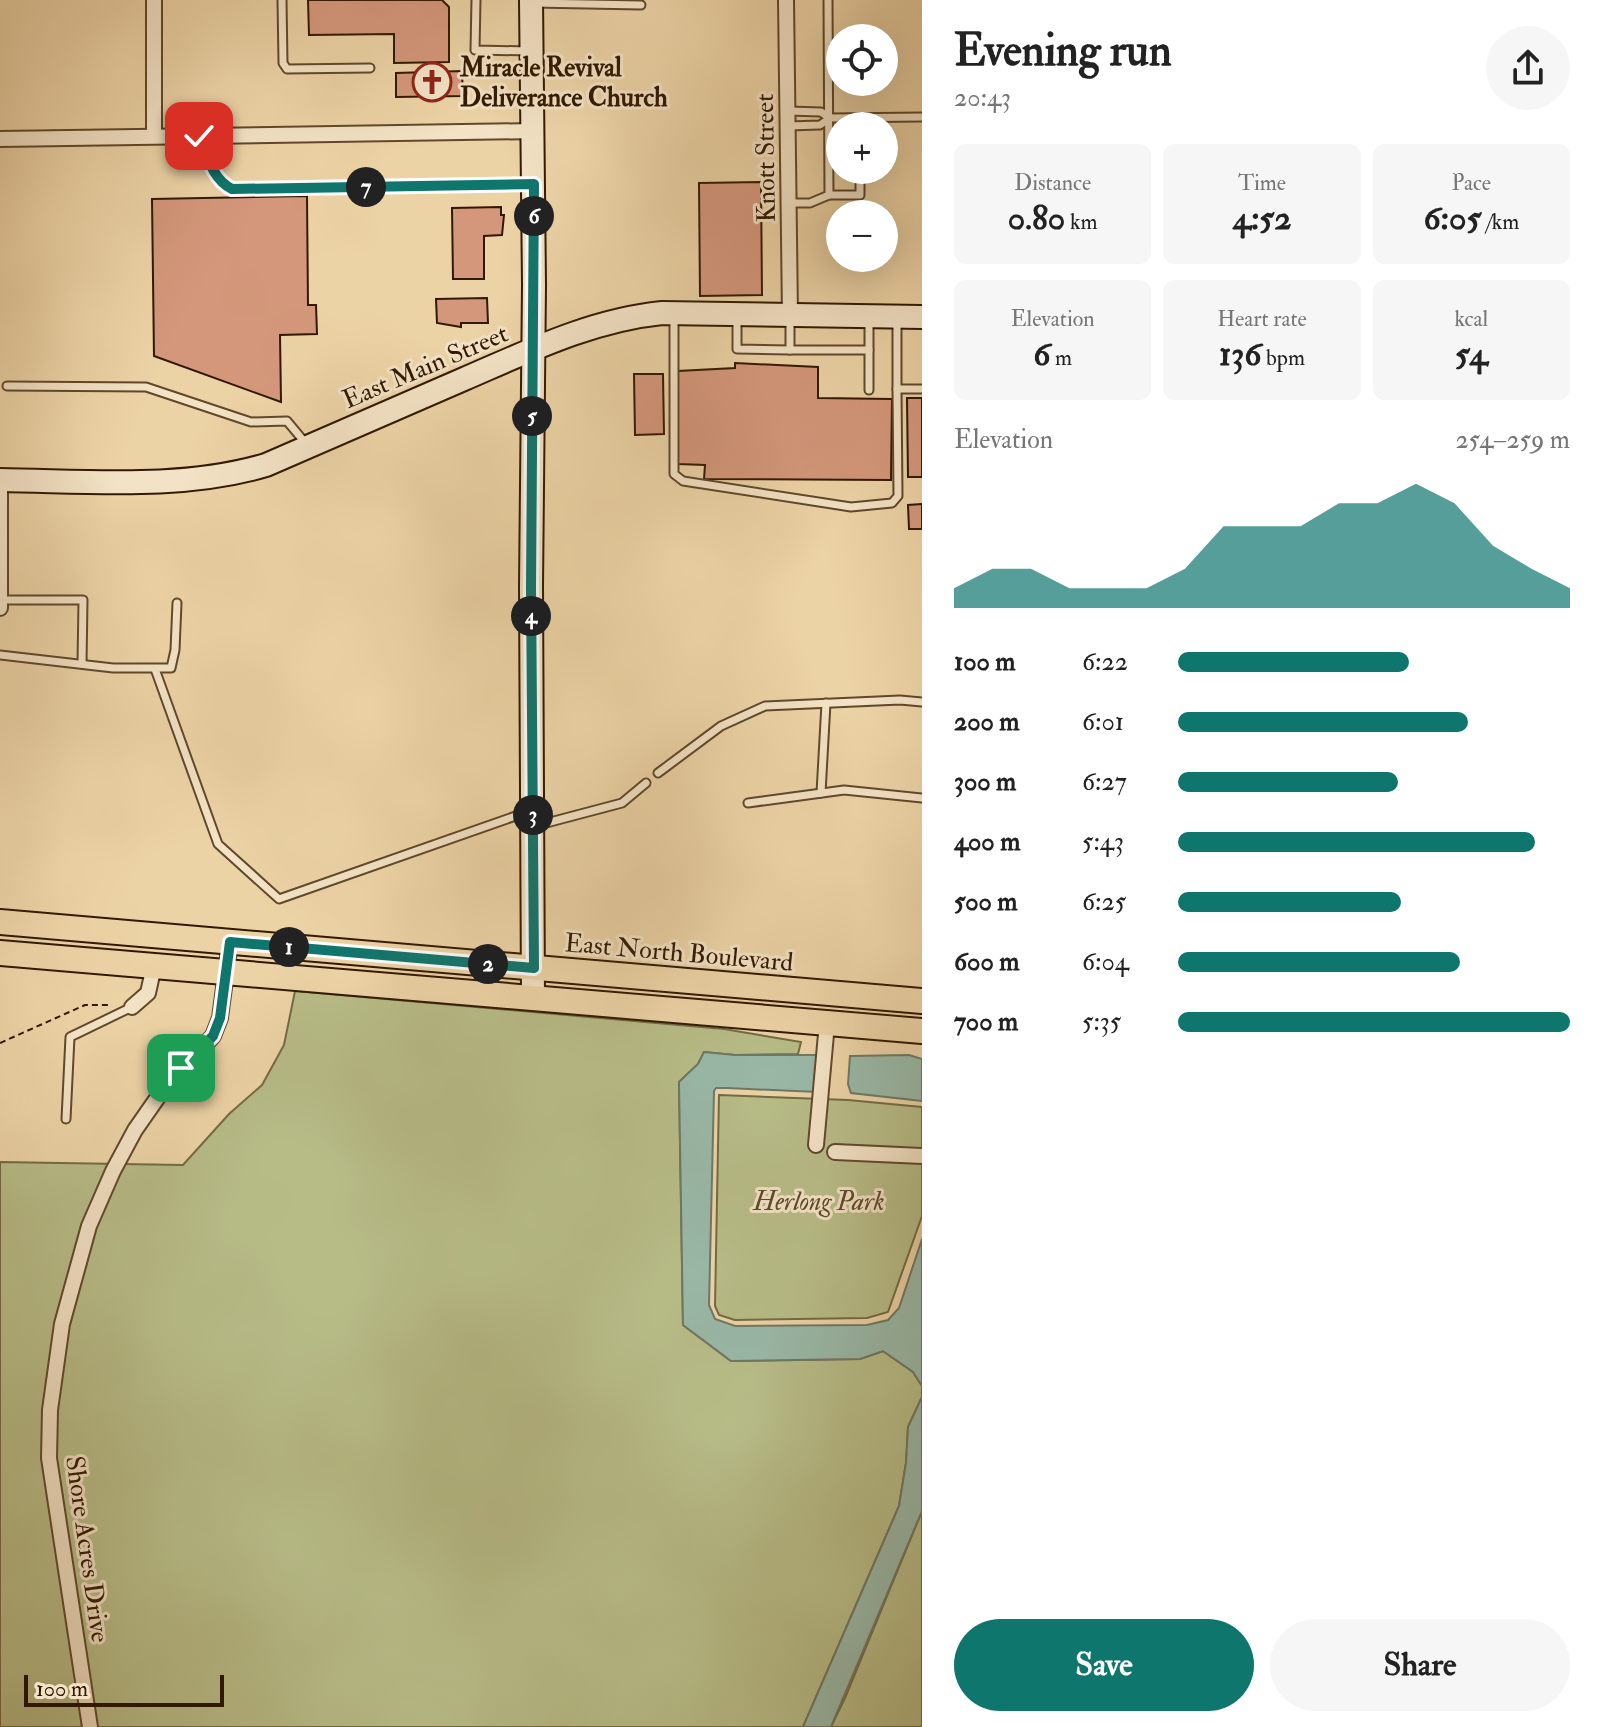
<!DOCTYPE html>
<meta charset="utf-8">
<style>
:root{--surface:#fff;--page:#f6f6f6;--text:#222;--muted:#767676;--accent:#0f766e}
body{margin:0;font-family:"IM FELL Double Pica",serif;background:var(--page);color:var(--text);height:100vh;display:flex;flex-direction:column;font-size:30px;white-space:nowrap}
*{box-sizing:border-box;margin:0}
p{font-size:26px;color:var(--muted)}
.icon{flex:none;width:44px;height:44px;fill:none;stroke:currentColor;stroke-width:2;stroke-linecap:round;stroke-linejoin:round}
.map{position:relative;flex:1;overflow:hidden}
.panel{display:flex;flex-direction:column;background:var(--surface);width:680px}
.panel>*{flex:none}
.buttons{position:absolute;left:826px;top:24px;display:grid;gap:16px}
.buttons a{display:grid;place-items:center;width:72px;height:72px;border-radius:50%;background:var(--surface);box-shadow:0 8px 32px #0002;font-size:40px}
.scale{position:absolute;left:24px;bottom:20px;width:200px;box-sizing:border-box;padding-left:8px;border:4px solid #311901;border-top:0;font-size:22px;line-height:28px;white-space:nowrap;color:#311901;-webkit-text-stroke:6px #f3e2c5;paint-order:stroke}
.pin{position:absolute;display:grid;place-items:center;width:68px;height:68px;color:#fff;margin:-34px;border-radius:16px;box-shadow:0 4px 12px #0006}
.km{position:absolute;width:40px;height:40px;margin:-20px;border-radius:50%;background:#222;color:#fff;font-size:22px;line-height:40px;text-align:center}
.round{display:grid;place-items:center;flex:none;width:84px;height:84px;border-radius:42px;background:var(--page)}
.headline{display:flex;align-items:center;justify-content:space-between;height:136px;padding:0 32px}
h1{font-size:44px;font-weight:700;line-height:60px}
.metrics{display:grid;grid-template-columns:repeat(3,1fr);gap:12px;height:136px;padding:8px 32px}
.metrics div{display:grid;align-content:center;border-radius:12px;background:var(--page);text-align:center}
.metrics b{font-size:34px;font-weight:700}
.metrics small{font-size:22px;font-weight:400}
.metrics p{font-size:22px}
.chart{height:224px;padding:16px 32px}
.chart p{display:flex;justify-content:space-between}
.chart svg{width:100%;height:144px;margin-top:8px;fill:var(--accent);opacity:.7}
.button{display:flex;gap:16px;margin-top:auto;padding:16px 32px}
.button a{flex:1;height:92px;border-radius:48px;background:var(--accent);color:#fff;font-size:32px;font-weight:700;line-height:92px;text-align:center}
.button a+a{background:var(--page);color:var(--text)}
ul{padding:0 32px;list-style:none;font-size:26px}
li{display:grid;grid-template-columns:128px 96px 1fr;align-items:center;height:60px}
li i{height:20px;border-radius:10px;background:var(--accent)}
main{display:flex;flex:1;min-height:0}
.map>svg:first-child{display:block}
.green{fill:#b7bc87;stroke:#746a44;stroke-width:2}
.water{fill:#99b8a7;stroke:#6f7865;stroke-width:2}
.building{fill:#d4977b;stroke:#311901;stroke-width:2}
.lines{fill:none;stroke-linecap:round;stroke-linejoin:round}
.lane-casing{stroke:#60482a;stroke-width:11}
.street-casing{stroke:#60482a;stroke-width:18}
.secondary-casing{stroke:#311901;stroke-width:26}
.primary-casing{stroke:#311901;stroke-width:28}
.path{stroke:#311901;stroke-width:2;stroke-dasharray:6 4;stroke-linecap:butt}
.lane{stroke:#f3e2c5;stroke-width:7}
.street{stroke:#f3e2c5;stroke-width:14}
.secondary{stroke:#f3e2c5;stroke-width:22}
.primary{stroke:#ecd3a6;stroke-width:24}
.route-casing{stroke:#fff;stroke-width:16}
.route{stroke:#0f766e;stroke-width:10}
.labels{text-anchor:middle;stroke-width:6;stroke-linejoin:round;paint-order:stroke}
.poi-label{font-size:26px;font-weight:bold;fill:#311901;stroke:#f3e2c5;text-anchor:start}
.street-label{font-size:26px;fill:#311901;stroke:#f3e2c5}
.park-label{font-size:26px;font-style:italic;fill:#594a29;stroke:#f3e2c5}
</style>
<main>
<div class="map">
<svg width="922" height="1727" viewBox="0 0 922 1727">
<rect width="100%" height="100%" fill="#ecd3a6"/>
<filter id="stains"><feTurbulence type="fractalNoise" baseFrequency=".0025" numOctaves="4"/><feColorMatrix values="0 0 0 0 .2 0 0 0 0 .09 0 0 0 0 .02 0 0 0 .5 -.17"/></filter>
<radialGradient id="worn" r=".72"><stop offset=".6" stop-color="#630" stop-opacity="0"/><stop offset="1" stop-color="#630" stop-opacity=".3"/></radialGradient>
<g class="green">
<path d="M295 991 724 1029 801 1042 798 1054 735 1055 704 1052 698 1064 679 1082 683 1325 731 1361 860 1359 883 1351 913 1372 922 1386V1397L908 1427 906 1463 899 1506 803 1727H0V1162L183 1165 229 1114 262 1085 284 1045Z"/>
<path d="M719 1095 848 1100 922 1107V1216L888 1312 867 1318 735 1320 719 1315 715 1306Z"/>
<path d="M922 1511V1727H831L845 1698Z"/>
</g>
<g class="water">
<path d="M704 1052 735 1055H822L817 1092 727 1088H716L714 1091 709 1305 715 1319 735 1326 867 1325 888 1320 899 1308 922 1239V1386L913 1372 883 1351 860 1359 731 1361 683 1325 679 1082 698 1064Z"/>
<path d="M909 1055 922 1059V1101L851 1093 848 1084 850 1056Z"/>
<path d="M922 1397V1511L831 1727H803L899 1506 906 1463 908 1427Z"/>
</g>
<g class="building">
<path d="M308 0H442L449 7V62L394 63V34L309 35Z"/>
<path d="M462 71 463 96 396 97V73Z"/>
<path d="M761 182 762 295 700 296 699 183Z"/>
<path d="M307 196 308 305H316L317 334 280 335 281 402 154 356 152 199Z"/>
<path d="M501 207V215H504L502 235 484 236V279H453L452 208Z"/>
<path d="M487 298 488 323H461V327L437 323 436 299Z"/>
<path d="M735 363 818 367V398L892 399 891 480 704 479 705 465 678 464V371L735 368Z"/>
<path d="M634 374H663L664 434 635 435Z"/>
<path d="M907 398H922V477H908Z"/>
<path d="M922 504V529H909L908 505Z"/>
</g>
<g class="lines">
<defs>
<g id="lane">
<path d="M282 0 283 63 287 69 370 68"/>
<path d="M476 0 475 50 530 51"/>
<path d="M533 3 641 5"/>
<path d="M788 111 821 112 830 118"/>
<path d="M788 126 820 125 830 118 922 117"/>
<path d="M199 136C207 155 212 179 232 189L532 184"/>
<path d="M829 195H860V170"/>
<path d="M789 203H810L829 195 828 0"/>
<path d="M674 315V474L683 481 851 507 892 503 898 496 897 389"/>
<path d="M737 316V349L790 350"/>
<path d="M790 318V350H869"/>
<path d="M897 319V389H922"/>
<path d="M7 386 146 387 251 422 287 421 307 445"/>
<path d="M869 390V319"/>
<path d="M1 600H83L82 664"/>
<path d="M0 655 113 668H171L175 650 177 603"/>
<path d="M155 669 218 844 279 899 527 812"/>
<path d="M658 773 721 726 765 706 900 700 922 702"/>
<path d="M821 793 826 703"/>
<path d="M748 803 844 790 922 798"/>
<path d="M535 826 622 803 646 783"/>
<path d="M66 1119 70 1037 132 1007"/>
</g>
<g id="street">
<path d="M786 0 790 316"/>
<path d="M154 136V0"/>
<path d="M0 139 534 131"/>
<path d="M0 608V480"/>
<path d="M132 1007 148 993 154 966"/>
<path d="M816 1145 827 1023"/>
<path d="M835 1152 922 1156"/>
<path d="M90 1727 49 1458 50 1410 62 1324 89 1226 113 1171 135 1130 165 1087 213 1036 220 1018 230 942"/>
</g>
<g id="secondary">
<path d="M531 0 534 285 531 587 533 998"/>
<path d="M0 480C89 481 181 490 266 465 332 436 398 408 464 379 529 351 592 320 662 313L922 317"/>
</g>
<g id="primary">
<path d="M0 922 922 1001"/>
<path d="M0 953 922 1031"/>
</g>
</defs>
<use href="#lane" class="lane-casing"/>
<use href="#street" class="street-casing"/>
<use href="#secondary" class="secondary-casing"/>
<use href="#primary" class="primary-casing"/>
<path class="path" d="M0 1043 85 1005H111"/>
<use href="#lane" class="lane"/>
<use href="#street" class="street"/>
<use href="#secondary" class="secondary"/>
<use href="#primary" class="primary"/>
</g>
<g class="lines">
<defs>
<path id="route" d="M181 1068 213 1036 220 1018 230 942 534 968 531 587 534 184 232 189C212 179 207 155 199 136"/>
</defs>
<use href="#route" class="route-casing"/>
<use href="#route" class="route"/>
</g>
<defs>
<symbol id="church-ring" viewBox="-11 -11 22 22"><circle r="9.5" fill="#f3e2c5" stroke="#8f2418" stroke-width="1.5"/><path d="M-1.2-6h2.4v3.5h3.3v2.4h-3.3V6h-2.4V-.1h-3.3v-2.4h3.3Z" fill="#8f2418"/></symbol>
</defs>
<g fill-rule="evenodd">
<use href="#church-ring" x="410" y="60" width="44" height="44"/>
</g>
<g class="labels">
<g class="poi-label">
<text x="460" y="76">Miracle Revival<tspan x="460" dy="30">Deliverance Church</tspan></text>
</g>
<g class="street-label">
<text transform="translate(765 158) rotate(-91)" y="9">Knott Street</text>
<text transform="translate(425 366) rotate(-23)" y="9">East Main Street</text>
<text transform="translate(679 952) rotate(5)" y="9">East North Boulevard</text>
<text transform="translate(88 1549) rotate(82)" y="9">Shore Acres Drive</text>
</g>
<g class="park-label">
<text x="819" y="1210">Herlong Park</text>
</g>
</g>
<rect width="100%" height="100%" filter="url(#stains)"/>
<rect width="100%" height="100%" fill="url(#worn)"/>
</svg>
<div class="buttons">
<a><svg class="icon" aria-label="locate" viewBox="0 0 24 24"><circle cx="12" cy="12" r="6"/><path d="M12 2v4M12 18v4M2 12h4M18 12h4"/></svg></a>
<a>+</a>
<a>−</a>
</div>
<div class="scale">100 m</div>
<div class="pin" style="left:181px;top:1068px;background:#1e9e55"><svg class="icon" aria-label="arrive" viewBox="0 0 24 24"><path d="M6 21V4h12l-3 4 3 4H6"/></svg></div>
<div class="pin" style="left:199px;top:136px;background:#d93025"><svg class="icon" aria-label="check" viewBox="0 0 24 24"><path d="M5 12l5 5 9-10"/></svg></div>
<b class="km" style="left:289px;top:947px">1</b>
<b class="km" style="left:488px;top:964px">2</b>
<b class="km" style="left:533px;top:815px">3</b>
<b class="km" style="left:531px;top:616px">4</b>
<b class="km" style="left:532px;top:416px">5</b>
<b class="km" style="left:534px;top:216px">6</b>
<b class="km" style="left:366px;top:187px">7</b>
</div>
<section class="panel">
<div class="headline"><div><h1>Evening run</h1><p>20:43</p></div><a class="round"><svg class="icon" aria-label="share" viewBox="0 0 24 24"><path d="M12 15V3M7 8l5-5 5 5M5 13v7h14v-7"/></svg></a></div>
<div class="metrics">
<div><p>Distance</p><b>0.80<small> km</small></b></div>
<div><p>Time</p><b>4:52</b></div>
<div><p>Pace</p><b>6:05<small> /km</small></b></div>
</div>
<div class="metrics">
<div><p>Elevation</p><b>6<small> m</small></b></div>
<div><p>Heart rate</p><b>136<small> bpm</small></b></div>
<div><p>kcal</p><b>54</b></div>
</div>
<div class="chart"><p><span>Elevation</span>254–259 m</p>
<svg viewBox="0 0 160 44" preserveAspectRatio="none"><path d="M0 44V38L10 32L20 32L30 38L40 38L50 38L60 32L70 19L80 19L90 19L100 12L110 12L120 6L130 12L140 25L150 32L160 38V44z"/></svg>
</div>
<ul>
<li><b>100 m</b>6:22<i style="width:59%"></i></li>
<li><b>200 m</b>6:01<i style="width:74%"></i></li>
<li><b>300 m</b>6:27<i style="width:56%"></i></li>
<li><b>400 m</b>5:43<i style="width:91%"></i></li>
<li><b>500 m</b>6:25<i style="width:57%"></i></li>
<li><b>600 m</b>6:04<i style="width:72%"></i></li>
<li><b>700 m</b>5:35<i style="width:100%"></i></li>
</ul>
<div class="button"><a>Save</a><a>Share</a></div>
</section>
</main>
